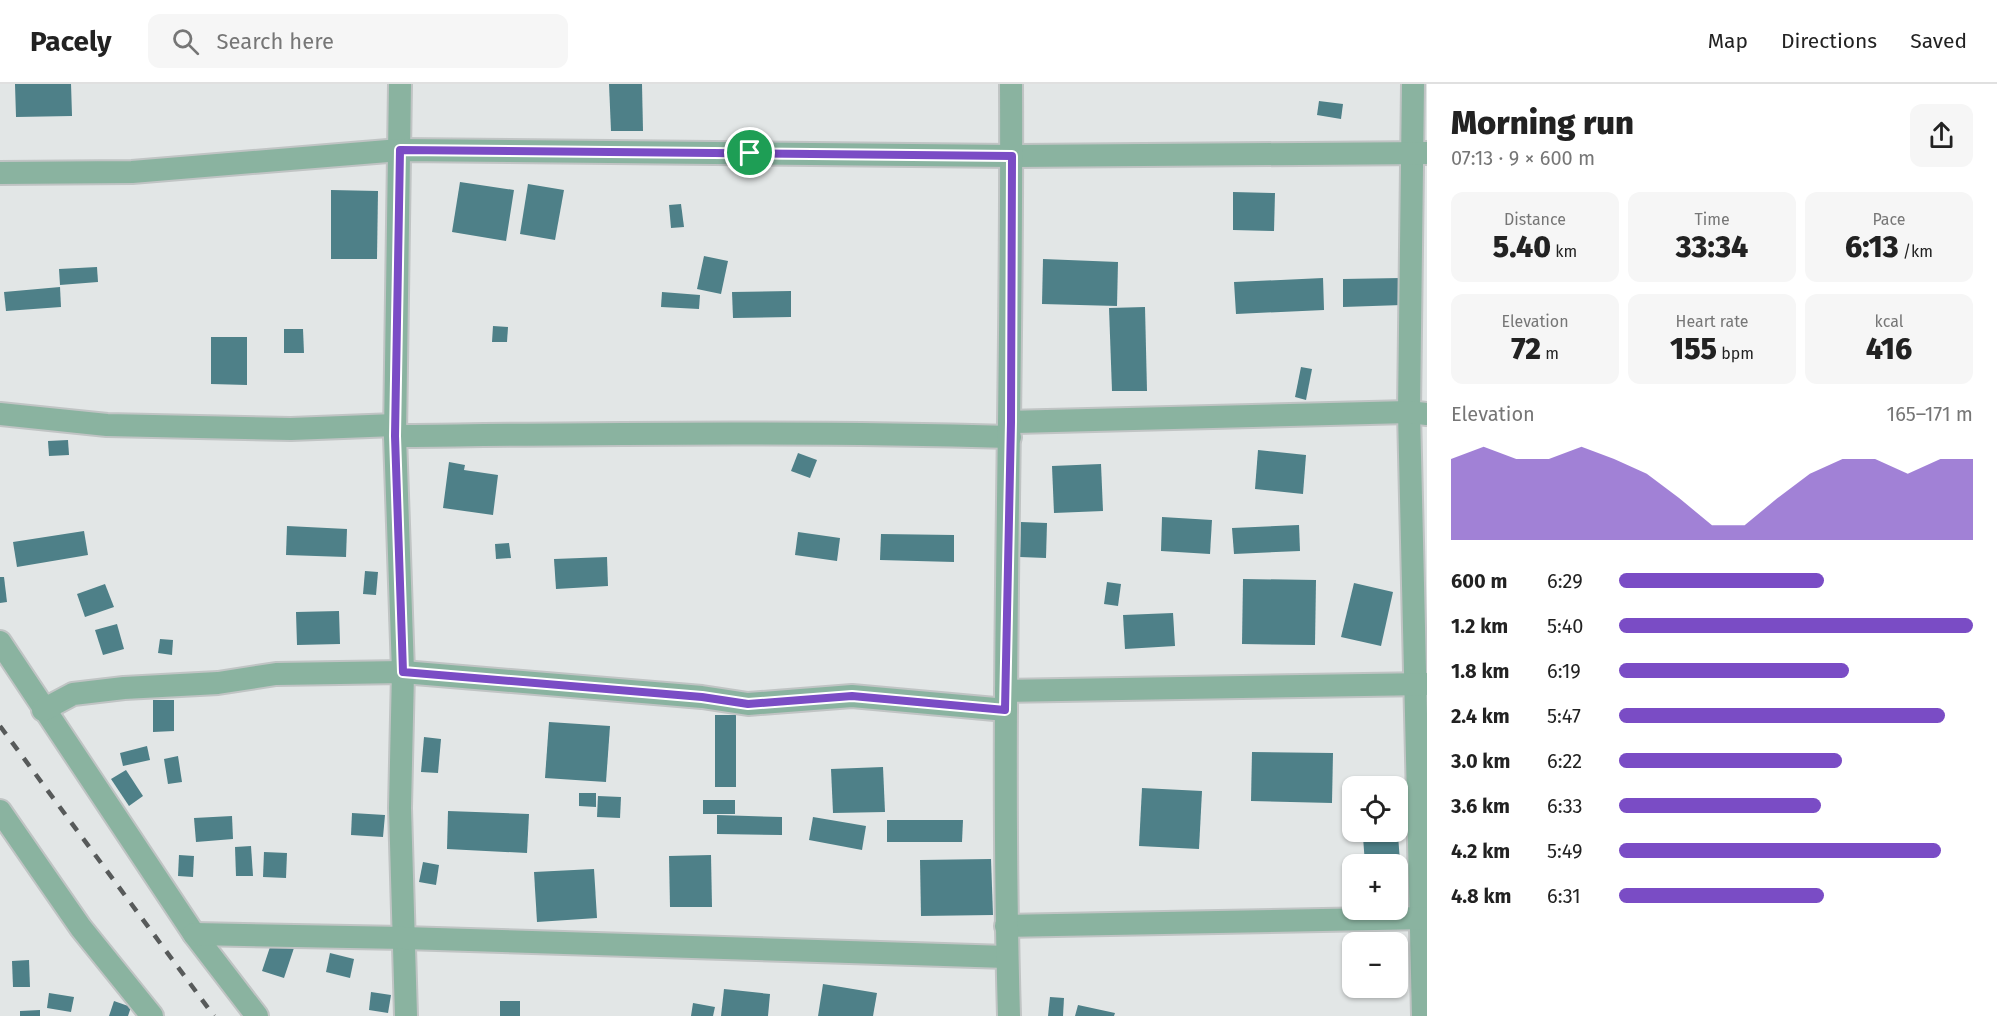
<!DOCTYPE html>
<meta charset="utf-8">
<style>
:root{--surface:#fff;--page:#f6f6f6;--text:#222;--muted:#767676;--line:#e0e0e0;--accent:#7a4cc5}
body{margin:0;font-family:"Fira Sans",sans-serif;background:var(--page);color:var(--text);height:100vh;display:flex;flex-direction:column;font-size:22px;white-space:nowrap}
*{box-sizing:border-box;margin:0}
p{font-size:20px;color:var(--muted)}
.icon{flex:none;width:33px;height:33px;fill:none;stroke:currentColor;stroke-width:2;stroke-linecap:round;stroke-linejoin:round}
.map{position:relative;flex:1;overflow:hidden}
.panel{display:flex;flex-direction:column;background:var(--surface);width:570px}
.panel>*{flex:none}
.buttons{position:absolute;left:1342px;top:692px;display:grid;gap:12px}
.buttons a{display:grid;place-items:center;width:66px;height:66px;border-radius:12px;background:var(--surface);box-shadow:0 2px 4px #0004;font-size:30px}
.pin{position:absolute;display:grid;place-items:center;width:51px;height:51px;color:#fff;margin:-26px;border:3px solid #fff;border-radius:50%;box-shadow:0 2px 6px #0007}
.round{display:grid;place-items:center;flex:none;width:63px;height:63px;border-radius:12px;background:var(--page)}
.overview{display:flex;align-items:center;justify-content:space-between;height:102px;padding:0 24px}
h1{font-size:33px;font-weight:800;line-height:45px}
.stats{display:grid;grid-template-columns:repeat(3,1fr);gap:9px;height:102px;padding:6px 24px}
.stats div{display:grid;align-content:center;border-radius:12px;background:var(--page);text-align:center}
.stats b{font-size:30px;font-weight:800}
.stats small{font-size:16px;font-weight:400}
.stats p{font-size:16px}
.chart{height:168px;padding:12px 24px}
.chart p{display:flex;justify-content:space-between}
.chart svg{width:100%;height:108px;margin-top:6px;fill:var(--accent);opacity:.7}
ul{padding:0 24px;list-style:none;font-size:20px}
li{display:grid;grid-template-columns:96px 72px 1fr;align-items:center;height:45px}
li i{height:15px;border-radius:8px;background:var(--accent)}
header{display:flex;align-items:center;gap:36px;box-sizing:border-box;height:84px;padding:0 30px;background:var(--surface);border-bottom:2px solid var(--line)}
header strong{font-size:28px}
nav{display:flex;gap:33px;margin-inline-start:auto;font-size:21px}
.search{width:420px;height:54px;background:var(--page);display:flex;align-items:center;gap:15px;box-sizing:border-box;padding:0 21px;border-radius:12px;color:var(--muted);font-size:22px}
main{display:flex;flex:1;min-height:0}
.map>svg:first-child{display:block}
.building{fill:#4e8088}
.lines{fill:none;stroke-linecap:round;stroke-linejoin:round}
.street-casing{stroke:#c0c4c4;stroke-width:26}
.street{stroke:#8ab3a0;stroke-width:22}
.rail{stroke:#575a5a;stroke-width:4.5;stroke-dasharray:10 10;stroke-linecap:butt}
.route-casing{stroke:#fff;stroke-width:12}
.route{stroke:#7a4cc5;stroke-width:8}
</style>
<header>
<strong>Pacely</strong>
<div class="search"><svg class="icon" aria-label="search" viewBox="0 0 24 24"><circle cx="10" cy="10" r="6"/><path d="M15 15l6 6"/></svg>Search here</div>
<nav><a>Map</a><a>Directions</a><a>Saved</a></nav>
</header>
<main>
<div class="map">
<svg width="1427" height="932" viewBox="0 0 1427 932">
<rect width="100%" height="100%" fill="#e2e6e6"/>
<g class="building">
<path d="M15 0H71L72 32 16 33Z"/>
<path d="M609 0H642L643 47H611Z"/>
<path d="M1319 17 1343 20 1341 35 1317 31Z"/>
<path d="M460 98 514 106 506 157 452 148Z"/>
<path d="M528 100 564 106 555 156 520 150Z"/>
<path d="M331 106 378 107 377 175H331Z"/>
<path d="M1233 108 1275 109 1274 147 1233 146Z"/>
<path d="M681 120 684 143 671 144 669 121Z"/>
<path d="M704 172 728 177 721 210 697 205Z"/>
<path d="M1043 175 1118 178 1117 222 1042 220Z"/>
<path d="M97 183 98 198 60 201 59 185Z"/>
<path d="M1323 194 1324 226 1236 230 1234 198Z"/>
<path d="M1401 194 1402 221 1343 223V195Z"/>
<path d="M60 203 61 223 6 227 4 208Z"/>
<path d="M791 207V233L733 234 732 208Z"/>
<path d="M662 208 700 211 699 225 661 223Z"/>
<path d="M1145 223 1147 307H1112L1109 224Z"/>
<path d="M493 242 508 243 507 258H492Z"/>
<path d="M284 245H303L304 269H284Z"/>
<path d="M211 253H247V301L211 300Z"/>
<path d="M1301 283 1312 285 1306 316 1295 313Z"/>
<path d="M68 356 69 371 49 372 48 357Z"/>
<path d="M1258 366 1306 371 1303 410 1255 405Z"/>
<path d="M798 369 817 376 810 394 791 387Z"/>
<path d="M449 378 465 381 464 386 498 391 493 431 443 424Z"/>
<path d="M1101 380 1103 427 1054 429 1052 382Z"/>
<path d="M1162 433 1212 436 1210 470 1161 467Z"/>
<path d="M1021 438 1047 439 1046 474 1020 473Z"/>
<path d="M1299 441 1300 467 1234 470 1232 444Z"/>
<path d="M287 442 347 445 346 473 286 471Z"/>
<path d="M84 447 88 471 17 483 13 458Z"/>
<path d="M798 448 840 454 837 477 795 471Z"/>
<path d="M881 450 954 451V478L880 476Z"/>
<path d="M509 459 511 474 496 475 495 460Z"/>
<path d="M607 473 608 502 556 505 554 475Z"/>
<path d="M365 487 378 488 376 511 363 510Z"/>
<path d="M0 493H4L7 518 0 519Z"/>
<path d="M1243 495 1316 496 1315 561 1242 560Z"/>
<path d="M1107 498 1121 500 1118 522 1104 520Z"/>
<path d="M1354 499 1393 508 1381 562 1341 553Z"/>
<path d="M105 500 114 523 85 533 77 510Z"/>
<path d="M339 527 340 560 297 561 296 528Z"/>
<path d="M1173 529 1175 562 1125 565 1123 531Z"/>
<path d="M117 540 124 565 103 571 95 546Z"/>
<path d="M160 555 173 556 172 571 158 569Z"/>
<path d="M153 616H174V647L153 648Z"/>
<rect x="715" y="631" width="21" height="72"/>
<path d="M549 638 610 642 606 698 545 694Z"/>
<path d="M424 653 441 655 438 689 421 688Z"/>
<path d="M147 662 150 676 123 682 120 669Z"/>
<path d="M1252 668 1333 669 1332 719 1251 717Z"/>
<path d="M178 672 182 698 168 700 164 675Z"/>
<path d="M883 683 885 728 833 729 831 685Z"/>
<path d="M126 686 143 712 129 722 111 695Z"/>
<path d="M1142 704 1202 707 1199 765 1139 762Z"/>
<path d="M579 709H596V723L579 722Z"/>
<path d="M598 712 621 713 620 734 597 733Z"/>
<rect x="703" y="716" width="32" height="14"/>
<path d="M448 727 529 730 527 769 447 765Z"/>
<path d="M352 729 385 731 383 753 351 751Z"/>
<path d="M717 731 782 733V751L717 750Z"/>
<path d="M232 732 233 755 196 758 194 734Z"/>
<path d="M813 733 866 742 862 766 809 756Z"/>
<path d="M887 736H963L962 758H887Z"/>
<path d="M1398 751 1401 791H1398V780H1365L1363 753Z"/>
<path d="M251 762 253 792H236L235 763Z"/>
<path d="M264 768 287 769 286 794 263 793Z"/>
<path d="M179 771 194 772 193 793 178 792Z"/>
<path d="M711 771 712 823H670L669 772Z"/>
<path d="M991 775 993 831 921 832 920 776Z"/>
<path d="M423 778 439 781 436 801 419 798Z"/>
<path d="M594 785 597 834 537 838 534 788Z"/>
<path d="M272 857 294 864 284 894 262 887Z"/>
<path d="M330 869 354 875 350 894 326 888Z"/>
<path d="M29 876 30 903H13L12 877Z"/>
<path d="M823 900 877 909 873 932H818Z"/>
<path d="M724 905 770 910 768 932H721Z"/>
<path d="M371 908 391 911 388 929 369 926Z"/>
<path d="M49 909 74 913 71 928 47 924Z"/>
<path d="M1050 913 1064 914 1063 932H1048Z"/>
<path d="M114 917 131 923 128 932H109Z"/>
<rect x="500" y="917" width="20" height="15"/>
<path d="M693 919 715 923 713 932H691Z"/>
<path d="M1078 921 1115 929 1114 932H1075Z"/>
<path d="M40 926V932H20V927Z"/>
</g>
<g class="lines">
<defs>
<g id="street">
<path d="M400 0 395 352 403 588 400 724 406 932"/>
<path d="M1413 0 1409 328 1423 932"/>
<path d="M0 89 132 88 400 66 1012 72 1427 69"/>
<path d="M0 330 107 341 291 345 395 341"/>
<path d="M1011 338 1409 328 1427 330"/>
<path d="M395 352C600 350 805 347 1010 353"/>
<path d="M0 558 194 850 257 932"/>
<path d="M1006 607 1427 600"/>
<path d="M43 626 73 610 124 604 218 599 276 590 403 588 702 613 748 620 852 612 1006 626"/>
<path d="M0 727 81 844 152 932"/>
<path d="M1006 842 1427 834"/>
<path d="M194 850 404 854 1007 873"/>
<path d="M1009 932C1000 621 1013 311 1011 0"/>
</g>
</defs>
<use href="#street" class="street-casing"/>
<use href="#street" class="street"/>
<path class="rail" d="M0 642 214 932"/>
</g>
<g class="lines">
<defs>
<path id="route" d="M400 66 1012 72 1011 338 1005 626 852 612 748 620 702 613 403 588 395 352Z"/>
</defs>
<use href="#route" class="route-casing"/>
<use href="#route" class="route"/>
</g>
</svg>
<div class="buttons">
<a><svg class="icon" aria-label="locate" viewBox="0 0 24 24"><circle cx="12" cy="12" r="6"/><path d="M12 2v4M12 18v4M2 12h4M18 12h4"/></svg></a>
<a>+</a>
<a>−</a>
</div>
<div class="pin" style="left:750px;top:69px;background:#1e9e55"><svg class="icon" aria-label="arrive" viewBox="0 0 24 24"><path d="M6 21V4h12l-3 4 3 4H6"/></svg></div>
</div>
<section class="panel">
<div class="overview"><div><h1>Morning run</h1><p>07:13 · 9 × 600 m</p></div><a class="round"><svg class="icon" aria-label="share" viewBox="0 0 24 24"><path d="M12 15V3M7 8l5-5 5 5M5 13v7h14v-7"/></svg></a></div>
<div class="stats">
<div><p>Distance</p><b>5.40<small> km</small></b></div>
<div><p>Time</p><b>33:34</b></div>
<div><p>Pace</p><b>6:13<small> /km</small></b></div>
</div>
<div class="stats">
<div><p>Elevation</p><b>72<small> m</small></b></div>
<div><p>Heart rate</p><b>155<small> bpm</small></b></div>
<div><p>kcal</p><b>416</b></div>
</div>
<div class="chart"><p><span>Elevation</span>165–171 m</p>
<svg viewBox="0 0 160 44" preserveAspectRatio="none"><path d="M0 44V11L10 6L20 11L30 11L40 6L50 11L60 17L70 27L80 38L90 38L100 27L110 17L120 11L130 11L140 17L150 11L160 11V44z"/></svg>
</div>
<ul>
<li><b>600 m</b>6:29<i style="width:58%"></i></li>
<li><b>1.2 km</b>5:40<i style="width:100%"></i></li>
<li><b>1.8 km</b>6:19<i style="width:65%"></i></li>
<li><b>2.4 km</b>5:47<i style="width:92%"></i></li>
<li><b>3.0 km</b>6:22<i style="width:63%"></i></li>
<li><b>3.6 km</b>6:33<i style="width:57%"></i></li>
<li><b>4.2 km</b>5:49<i style="width:91%"></i></li>
<li><b>4.8 km</b>6:31<i style="width:58%"></i></li>
</ul>
</section>
</main>
